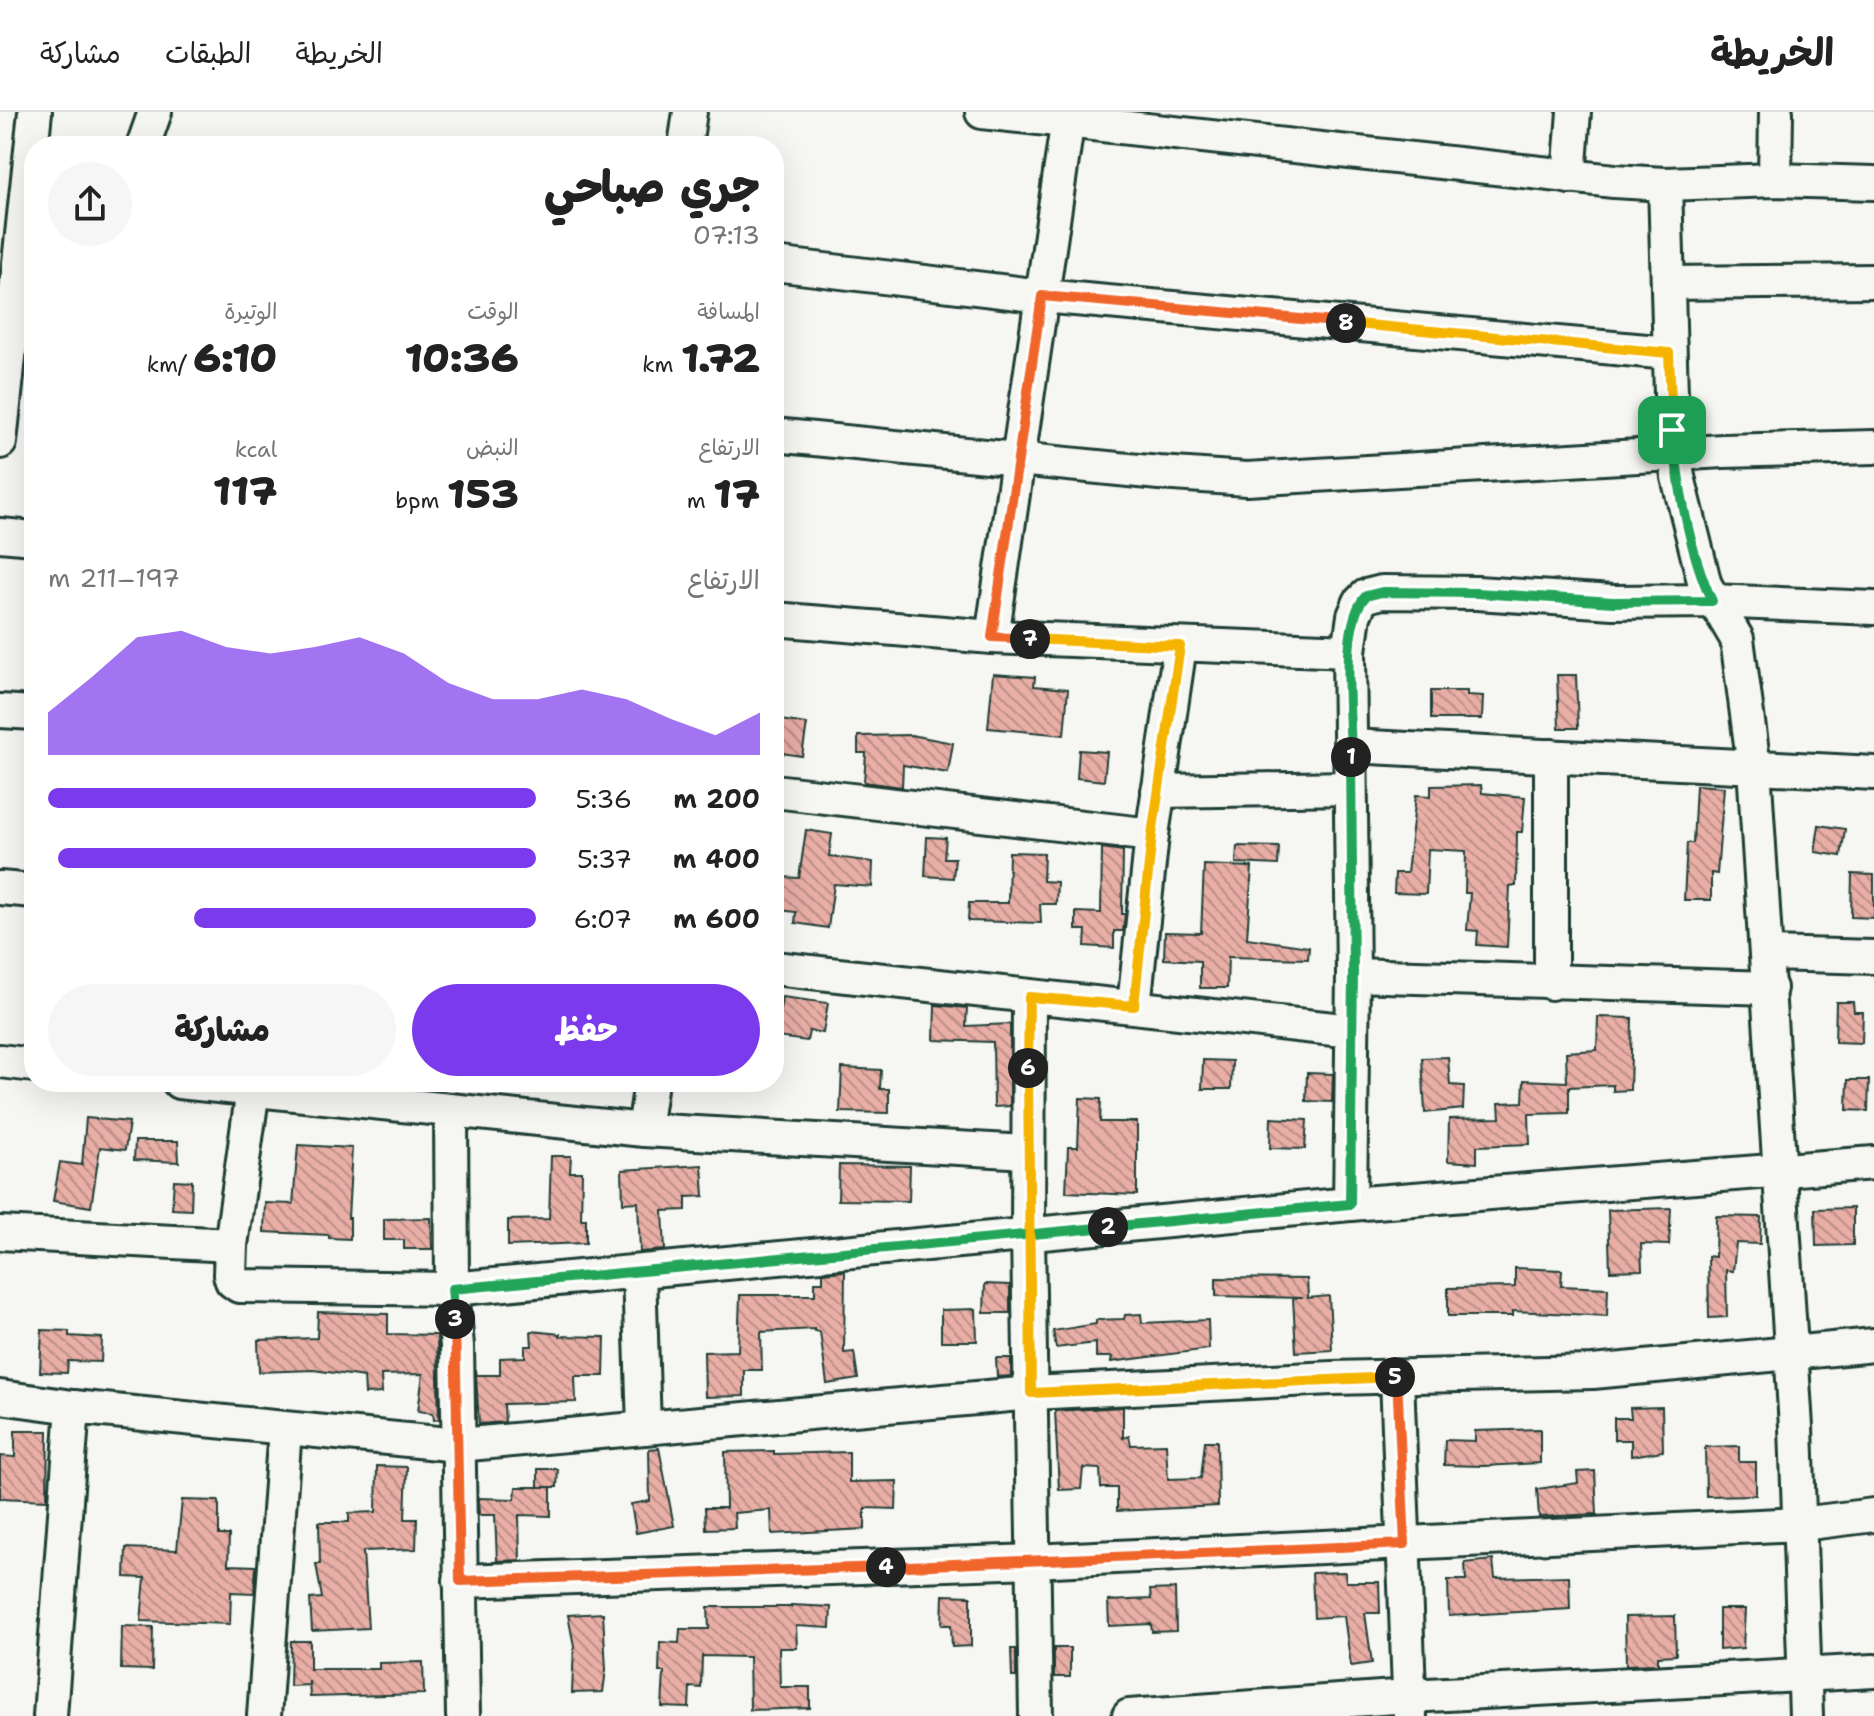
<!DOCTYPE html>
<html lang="ar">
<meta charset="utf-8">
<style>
:root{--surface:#fff;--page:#f6f6f6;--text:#222;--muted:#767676;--line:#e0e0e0;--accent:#7c3aed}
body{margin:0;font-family:"Shantell Sans","Playpen Sans Arabic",sans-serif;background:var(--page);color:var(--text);direction:rtl;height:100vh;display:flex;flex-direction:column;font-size:30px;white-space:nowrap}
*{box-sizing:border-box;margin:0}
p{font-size:26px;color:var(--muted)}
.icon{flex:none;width:44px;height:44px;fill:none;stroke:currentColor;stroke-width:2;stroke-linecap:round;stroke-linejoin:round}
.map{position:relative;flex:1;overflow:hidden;direction:ltr}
.details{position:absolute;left:24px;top:24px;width:760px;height:956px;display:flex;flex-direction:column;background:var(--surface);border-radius:32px;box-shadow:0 8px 32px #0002;direction:rtl}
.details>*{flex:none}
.pin{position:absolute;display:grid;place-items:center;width:68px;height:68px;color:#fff;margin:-34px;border-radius:16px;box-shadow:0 4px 12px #0006}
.km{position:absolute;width:40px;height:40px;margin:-20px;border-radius:50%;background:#222;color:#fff;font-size:22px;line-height:40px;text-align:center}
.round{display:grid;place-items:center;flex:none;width:84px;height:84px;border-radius:42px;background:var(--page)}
.summary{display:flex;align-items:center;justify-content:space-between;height:136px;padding:0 24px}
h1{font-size:44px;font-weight:800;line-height:60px}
.figures{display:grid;grid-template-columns:repeat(3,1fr);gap:12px;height:136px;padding:8px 24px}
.figures div{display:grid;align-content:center}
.figures b{font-size:40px;font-weight:800}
.figures small{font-size:22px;font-weight:400}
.figures p{font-size:22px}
.chart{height:224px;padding:16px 24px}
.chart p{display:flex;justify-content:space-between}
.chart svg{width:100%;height:144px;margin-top:8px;fill:var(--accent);opacity:.7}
.action{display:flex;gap:16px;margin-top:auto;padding:16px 24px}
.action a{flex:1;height:92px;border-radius:48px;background:var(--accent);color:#fff;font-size:32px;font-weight:800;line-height:92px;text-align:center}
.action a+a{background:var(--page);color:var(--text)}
ul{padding:0 24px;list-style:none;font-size:26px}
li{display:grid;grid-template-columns:128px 96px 1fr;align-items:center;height:60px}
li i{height:20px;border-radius:10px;background:var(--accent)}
header{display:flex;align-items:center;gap:48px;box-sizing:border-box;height:112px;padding:0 40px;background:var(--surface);border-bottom:2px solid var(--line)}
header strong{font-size:38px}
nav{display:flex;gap:44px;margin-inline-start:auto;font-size:28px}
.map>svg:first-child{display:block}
.building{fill:url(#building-back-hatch);stroke:#1f3d34;stroke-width:2}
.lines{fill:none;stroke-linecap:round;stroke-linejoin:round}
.minor-casing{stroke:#1f3d34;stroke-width:38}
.minor{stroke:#f6f6f2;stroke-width:32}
.split-1-casing{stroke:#fff;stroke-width:16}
.split-2-casing{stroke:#fff;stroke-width:16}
.split-3-casing{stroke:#fff;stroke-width:16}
.split-4-casing{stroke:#fff;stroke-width:16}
.split-5-casing{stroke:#fff;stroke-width:16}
.split-6-casing{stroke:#fff;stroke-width:16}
.split-7-casing{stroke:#fff;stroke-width:16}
.split-8-casing{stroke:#fff;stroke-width:16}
.split-9-casing{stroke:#fff;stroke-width:16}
.split-1{stroke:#22a559;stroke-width:10}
.split-2{stroke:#22a559;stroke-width:10}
.split-3{stroke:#22a559;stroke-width:10}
.split-4{stroke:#f0652b;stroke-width:10}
.split-5{stroke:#f0652b;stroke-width:10}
.split-6{stroke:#f5b400;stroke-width:10}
.split-7{stroke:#f5b400;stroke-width:10}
.split-8{stroke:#f0652b;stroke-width:10}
.split-9{stroke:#f5b400;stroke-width:10}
</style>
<header>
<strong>الخريطة</strong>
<nav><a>الخريطة</a><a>الطبقات</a><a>مشاركة</a></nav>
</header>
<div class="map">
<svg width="1874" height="1604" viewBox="0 0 1874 1604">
<defs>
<pattern id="building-back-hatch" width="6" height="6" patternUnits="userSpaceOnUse" patternTransform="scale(2)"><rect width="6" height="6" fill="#e9aea6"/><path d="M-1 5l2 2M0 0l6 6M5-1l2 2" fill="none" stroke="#bc8f88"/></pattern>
</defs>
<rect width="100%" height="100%" fill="#f6f6f2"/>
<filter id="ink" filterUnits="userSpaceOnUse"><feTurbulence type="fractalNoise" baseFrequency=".0125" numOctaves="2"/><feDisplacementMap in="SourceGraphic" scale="16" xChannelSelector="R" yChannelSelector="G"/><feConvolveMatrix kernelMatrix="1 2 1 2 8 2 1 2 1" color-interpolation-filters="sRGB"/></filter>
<g filter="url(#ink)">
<g class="building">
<path d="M993 562 1035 565 1034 574 1068 577 1064 623 988 616Z"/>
<path d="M1557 563H1576L1578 616H1559Z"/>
<path d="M1431 579H1467V583L1483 584 1482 607H1431Z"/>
<path d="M774 607 807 612 802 644 774 640Z"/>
<path d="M911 623 953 631 948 661 903 653 902 675 864 670 866 641H858V624Z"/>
<path d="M1079 638 1107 640 1104 669 1077 666Z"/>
<path d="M1481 673 1482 681 1525 685 1522 720H1517L1516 774H1510L1507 835 1477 833 1478 819 1467 818 1470 781H1465L1466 739 1428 737 1426 782 1394 781 1395 761H1407L1416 683 1431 684V674Z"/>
<path d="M1696 673 1724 675 1717 762 1711 761V788H1684L1687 731H1693Z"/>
<path d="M1819 713 1845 717 1841 744 1815 740Z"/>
<path d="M806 718 832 722 829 744 873 750 872 775 834 772 828 816 795 811 796 800 780 798 782 765 799 766Z"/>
<path d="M927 725 946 726 944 746H955L953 766 925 764Z"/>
<path d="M1237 734 1279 735 1278 753 1236 751Z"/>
<path d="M1102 736 1123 739 1122 802H1125L1123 819H1114V836L1085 834 1086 818H1076V800L1101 801Z"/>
<path d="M1009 740 1044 741 1043 769 1057 770 1056 792H1040L1041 811 968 809 969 791H1008Z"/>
<path d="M1204 753 1252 755 1247 826 1309 835 1308 847 1228 845 1227 876H1200V849L1164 847 1165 820 1201 821Z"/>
<path d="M1852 762 1874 763V806L1851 805Z"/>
<path d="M782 885 828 891 823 921 809 919 807 929 776 925Z"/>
<path d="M1836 890H1853L1854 900H1863L1862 931 1835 930Z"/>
<path d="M935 893 967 896 966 914 1010 912V994L994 995 993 930 934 928Z"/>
<path d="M1598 905 1632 906 1630 978 1613 979V973L1569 975V1001L1529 1002 1530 1032 1477 1034V1051L1448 1049 1449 1007 1500 1006 1499 991 1523 990 1524 968 1567 970 1566 940 1597 938Z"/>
<path d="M1448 945 1450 973 1464 974 1463 997 1425 1001 1422 946Z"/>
<path d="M1203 948 1232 949 1231 977H1202Z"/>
<path d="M842 956 881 958 880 977H889V1001L840 1000Z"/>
<path d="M1307 961 1333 962 1332 990 1306 989Z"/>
<path d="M1848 968H1869L1868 999 1847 998Z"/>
<path d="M1080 986 1101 987 1100 1010H1137V1083L1066 1080 1068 1035H1078Z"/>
<path d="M86 1006 129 1010 125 1038 100 1035 91 1095 53 1089 60 1050 82 1053Z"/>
<path d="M1271 1006 1307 1008 1305 1037 1270 1036Z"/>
<path d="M135 1029H178L179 1050 134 1048Z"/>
<path d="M298 1033 352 1036 348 1106H350V1127L329 1126V1123L264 1120 265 1091 293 1092Z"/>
<path d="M551 1044H571L570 1060H582L581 1107H586V1131L508 1134V1108L549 1107Z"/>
<path d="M702 1053 704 1084 686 1085V1098L663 1099 665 1138 640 1140 638 1090 623 1091 622 1058Z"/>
<path d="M839 1053 910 1054 909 1089 838 1088Z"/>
<path d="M174 1068 192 1069 191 1098 172 1097Z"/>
<path d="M1671 1096 1669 1133 1641 1132 1642 1158 1610 1159 1608 1098Z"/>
<path d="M1853 1096V1133L1816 1134 1815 1097Z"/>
<path d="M1716 1104 1761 1105 1760 1132 1736 1131 1733 1159 1726 1158 1727 1205 1709 1206 1708 1144 1715 1145Z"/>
<path d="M431 1106 432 1137H404V1128H384V1107Z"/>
<path d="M1515 1156 1562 1158 1561 1174 1608 1176 1607 1204 1513 1199V1204H1448V1176L1515 1175Z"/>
<path d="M845 1159 844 1241 854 1240 858 1267 827 1272 820 1220 814 1219V1217L761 1220 762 1258H744V1284L705 1285 704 1240 738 1239 740 1183H815V1170H823V1161Z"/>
<path d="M1216 1166 1307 1167 1308 1186 1329 1184 1332 1238 1296 1240 1293 1186H1303L1216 1184Z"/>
<path d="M985 1172 1010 1173V1201H984Z"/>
<path d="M976 1197 977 1229H941V1198Z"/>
<path d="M318 1200 388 1202V1222L437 1223 439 1307 434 1308 433 1301 418 1299 423 1262 381 1263 382 1281 365 1282 364 1265 313 1258 259 1260 258 1228 317 1226Z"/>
<path d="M1141 1202 1142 1211 1208 1208 1209 1237 1111 1250 1112 1245H1096V1231L1056 1236 1053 1219 1096 1212V1208L1124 1207 1125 1203Z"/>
<path d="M42 1218 69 1219V1224L102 1226 101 1250 68 1249 67 1261 40 1260Z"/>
<path d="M531 1219 560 1222V1224L605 1225 604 1264H575L576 1290 504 1292 505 1310 479 1312 476 1263H500V1246L525 1245V1234H532Z"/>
<path d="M996 1246H1011V1264L997 1265Z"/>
<path d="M1123 1295V1326L1129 1324 1131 1333 1166 1332 1168 1367 1201 1366 1205 1329H1217L1218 1394 1117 1399V1376H1101L1100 1357 1083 1356 1081 1377 1059 1378 1055 1299Z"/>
<path d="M1662 1295 1663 1339 1631 1344V1328H1614V1306H1631L1630 1296Z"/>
<path d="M1540 1317V1351L1484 1354 1444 1353 1445 1328 1475 1329V1319Z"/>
<path d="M15 1319H48L47 1388 0 1386V1344L15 1345Z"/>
<path d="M1739 1334V1350H1756V1383L1706 1384 1705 1335Z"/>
<path d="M659 1336 674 1414 636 1421 631 1392 650 1389 649 1337Z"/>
<path d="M774 1339V1342L849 1340V1370L897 1369 896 1397 865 1396V1417L772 1422 771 1398 734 1401 735 1416 706 1417 705 1396H726L725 1340Z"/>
<path d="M377 1354 407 1355 405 1407H417L416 1437 363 1439 368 1516 312 1519 310 1487 322 1486 316 1452H320L319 1410H349V1401L376 1400Z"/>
<path d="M538 1357H558L557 1375H538Z"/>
<path d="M1595 1359 1597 1402 1539 1405 1537 1377 1578 1371 1577 1360Z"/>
<path d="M516 1375H551V1404L519 1403 520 1448 497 1449 495 1403H479L478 1386 515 1387Z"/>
<path d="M182 1388 219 1389V1423H229L228 1453 256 1454 254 1481 231 1480 230 1512 141 1509 145 1466 125 1465 126 1436 177 1438Z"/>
<path d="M1493 1448 1495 1466 1569 1464 1570 1497 1449 1504 1448 1468H1466L1465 1451Z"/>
<path d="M1345 1460 1346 1470H1379L1380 1501H1365L1372 1551 1351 1554 1344 1504 1314 1506 1312 1461Z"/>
<path d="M1175 1477 1176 1519 1152 1520 1151 1512 1109 1514 1108 1489 1151 1487 1150 1478Z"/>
<path d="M943 1483 971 1484V1534L952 1535 951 1513H942Z"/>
<path d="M791 1493 831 1495 830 1516 796 1514 797 1536H779L780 1575H810V1596L750 1598 749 1545 702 1544 701 1576 690 1575 689 1596 662 1595 664 1560H659L660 1530 679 1531 680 1517H709L708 1495H791Z"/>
<path d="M1719 1497H1745L1743 1536 1719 1538Z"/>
<path d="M603 1501 606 1558 603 1580 572 1581 574 1534 568 1503Z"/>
<path d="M1675 1504 1676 1543 1658 1544V1552L1626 1553 1625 1505Z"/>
<path d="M122 1514 153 1515 152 1558 121 1557Z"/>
<path d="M291 1529H310V1557H379V1551L423 1550 424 1582 310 1585 309 1568V1573L290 1574Z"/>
<rect x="1054" y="1536" width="16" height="29"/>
<path d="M1011 1537H1016V1565H1012Z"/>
</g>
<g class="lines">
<defs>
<g id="minor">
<path d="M982 0 1614 69 1665 72 1775 68 1874 71"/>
<path d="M143 34 155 0"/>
<path d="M685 34 690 0"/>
<path d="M1569 65 1574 0"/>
<path d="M1775 68 1776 0"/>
<path d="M1665 72 1672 318 1678 365 1705 473 1737 527 1754 655 1796 1315 1806 1604"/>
<path d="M774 152 1042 184 1669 241"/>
<path d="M1668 171 1874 169"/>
<path d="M774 323 1159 361 1247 367 1723 339 1874 335"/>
<path d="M0 330 35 0"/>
<path d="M0 423 34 426"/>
<path d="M774 507 992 525 1349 539"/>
<path d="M992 525 1069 0"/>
<path d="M0 599 34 601"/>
<path d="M1351 634 1874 661"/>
<path d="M1551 644V871"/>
<path d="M774 679 1152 723"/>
<path d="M1158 679 1350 676"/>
<path d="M0 776 34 779"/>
<path d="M1767 842 1874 845"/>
<path d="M774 856 1352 919"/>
<path d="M1353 863 1770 876"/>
<path d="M1029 885 1028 1123 1036 1604"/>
<path d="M1134 894 1152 723 1180 534"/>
<path d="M0 949 34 953"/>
<path d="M179 970 644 1018 1028 1040"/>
<path d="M254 970 231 1133 230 1163 232 1169 239 1174 452 1177 1350 1092 1874 1051"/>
<path d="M451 1000 452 1177 457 1234 463 1604"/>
<path d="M644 1018 651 970"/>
<path d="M1350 1092 1353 863 1349 539 1354 504 1360 490 1366 484 1382 480 1477 481 1613 490 1712 489 1874 496"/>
<path d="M0 1121 231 1133"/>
<path d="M639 1160 644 1316"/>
<path d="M1397 1265 1410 1604"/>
<path d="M0 1285 73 1295 458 1333 1031 1281 1332 1266 1593 1260 1874 1233"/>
<path d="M460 1469 1033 1449 1801 1412 1874 1403"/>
<path d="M50 1604 73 1295"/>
<path d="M264 1604 285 1317"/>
<path d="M1129 1604 1409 1584 1874 1559"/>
</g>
</defs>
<use href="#minor" class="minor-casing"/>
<use href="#minor" class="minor"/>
</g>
</g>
<g class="lines" filter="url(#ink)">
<defs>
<path id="split-1" d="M1351 645C1351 607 1339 511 1366 484L1382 480 1477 481 1613 490 1712 489C1688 437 1679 374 1672 318"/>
<path id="split-2" d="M1108 1115 1350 1092 1353 863 1351 645"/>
<path id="split-3" d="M455 1207 452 1177 1108 1115"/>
<path id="split-4" d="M455 1207 460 1469 886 1455"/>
<path id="split-5" d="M886 1455 1405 1432 1397 1265H1395"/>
<path id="split-6" d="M1028 956 1031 1281 1395 1265"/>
<path id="split-7" d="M1028 956 1029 885 1134 894 1152 723 1180 534 1030 527"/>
<path id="split-8" d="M1030 527 992 525 1042 184 1346 211"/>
<path id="split-9" d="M1346 211 1669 241 1672 318"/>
</defs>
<use href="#split-1" class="split-1-casing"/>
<use href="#split-2" class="split-2-casing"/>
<use href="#split-3" class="split-3-casing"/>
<use href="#split-4" class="split-4-casing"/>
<use href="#split-5" class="split-5-casing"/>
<use href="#split-6" class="split-6-casing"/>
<use href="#split-7" class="split-7-casing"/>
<use href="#split-8" class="split-8-casing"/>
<use href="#split-9" class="split-9-casing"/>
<use href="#split-1" class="split-1"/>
<use href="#split-2" class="split-2"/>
<use href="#split-3" class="split-3"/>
<use href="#split-4" class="split-4"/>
<use href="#split-5" class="split-5"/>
<use href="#split-6" class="split-6"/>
<use href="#split-7" class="split-7"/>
<use href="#split-8" class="split-8"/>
<use href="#split-9" class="split-9"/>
</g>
</svg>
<div class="pin" style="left:1672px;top:318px;background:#1e9e55"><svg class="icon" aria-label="arrive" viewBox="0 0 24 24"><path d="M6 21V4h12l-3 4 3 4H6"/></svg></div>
<b class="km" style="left:1351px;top:645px">1</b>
<b class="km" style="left:1108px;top:1115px">2</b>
<b class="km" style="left:455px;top:1207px">3</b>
<b class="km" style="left:886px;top:1455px">4</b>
<b class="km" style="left:1395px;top:1265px">5</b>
<b class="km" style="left:1028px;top:956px">6</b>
<b class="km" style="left:1030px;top:527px">7</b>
<b class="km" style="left:1346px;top:211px">8</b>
<section class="details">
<div class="summary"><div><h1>جري صباحي</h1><p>07:13</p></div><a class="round"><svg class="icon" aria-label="share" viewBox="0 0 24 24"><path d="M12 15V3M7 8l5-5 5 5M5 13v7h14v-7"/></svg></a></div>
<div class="figures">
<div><p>المسافة</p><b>1.72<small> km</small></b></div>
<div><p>الوقت</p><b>10:36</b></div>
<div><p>الوتيرة</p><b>6:10<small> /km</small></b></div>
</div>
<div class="figures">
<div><p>الارتفاع</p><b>17<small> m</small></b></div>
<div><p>النبض</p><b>153<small> bpm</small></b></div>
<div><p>kcal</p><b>117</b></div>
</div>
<div class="chart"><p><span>الارتفاع</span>197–211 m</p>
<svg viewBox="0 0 160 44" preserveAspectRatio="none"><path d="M0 44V31L10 20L20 8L30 6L40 11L50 13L60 11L70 8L80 13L90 22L100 27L110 27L120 24L130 27L140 33L150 38L160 31V44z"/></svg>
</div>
<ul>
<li><b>200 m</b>5:36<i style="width:100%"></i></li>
<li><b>400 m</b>5:37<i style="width:98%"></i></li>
<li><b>600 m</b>6:07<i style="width:70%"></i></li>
</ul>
<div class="action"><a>حفظ</a><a>مشاركة</a></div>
</section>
</div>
